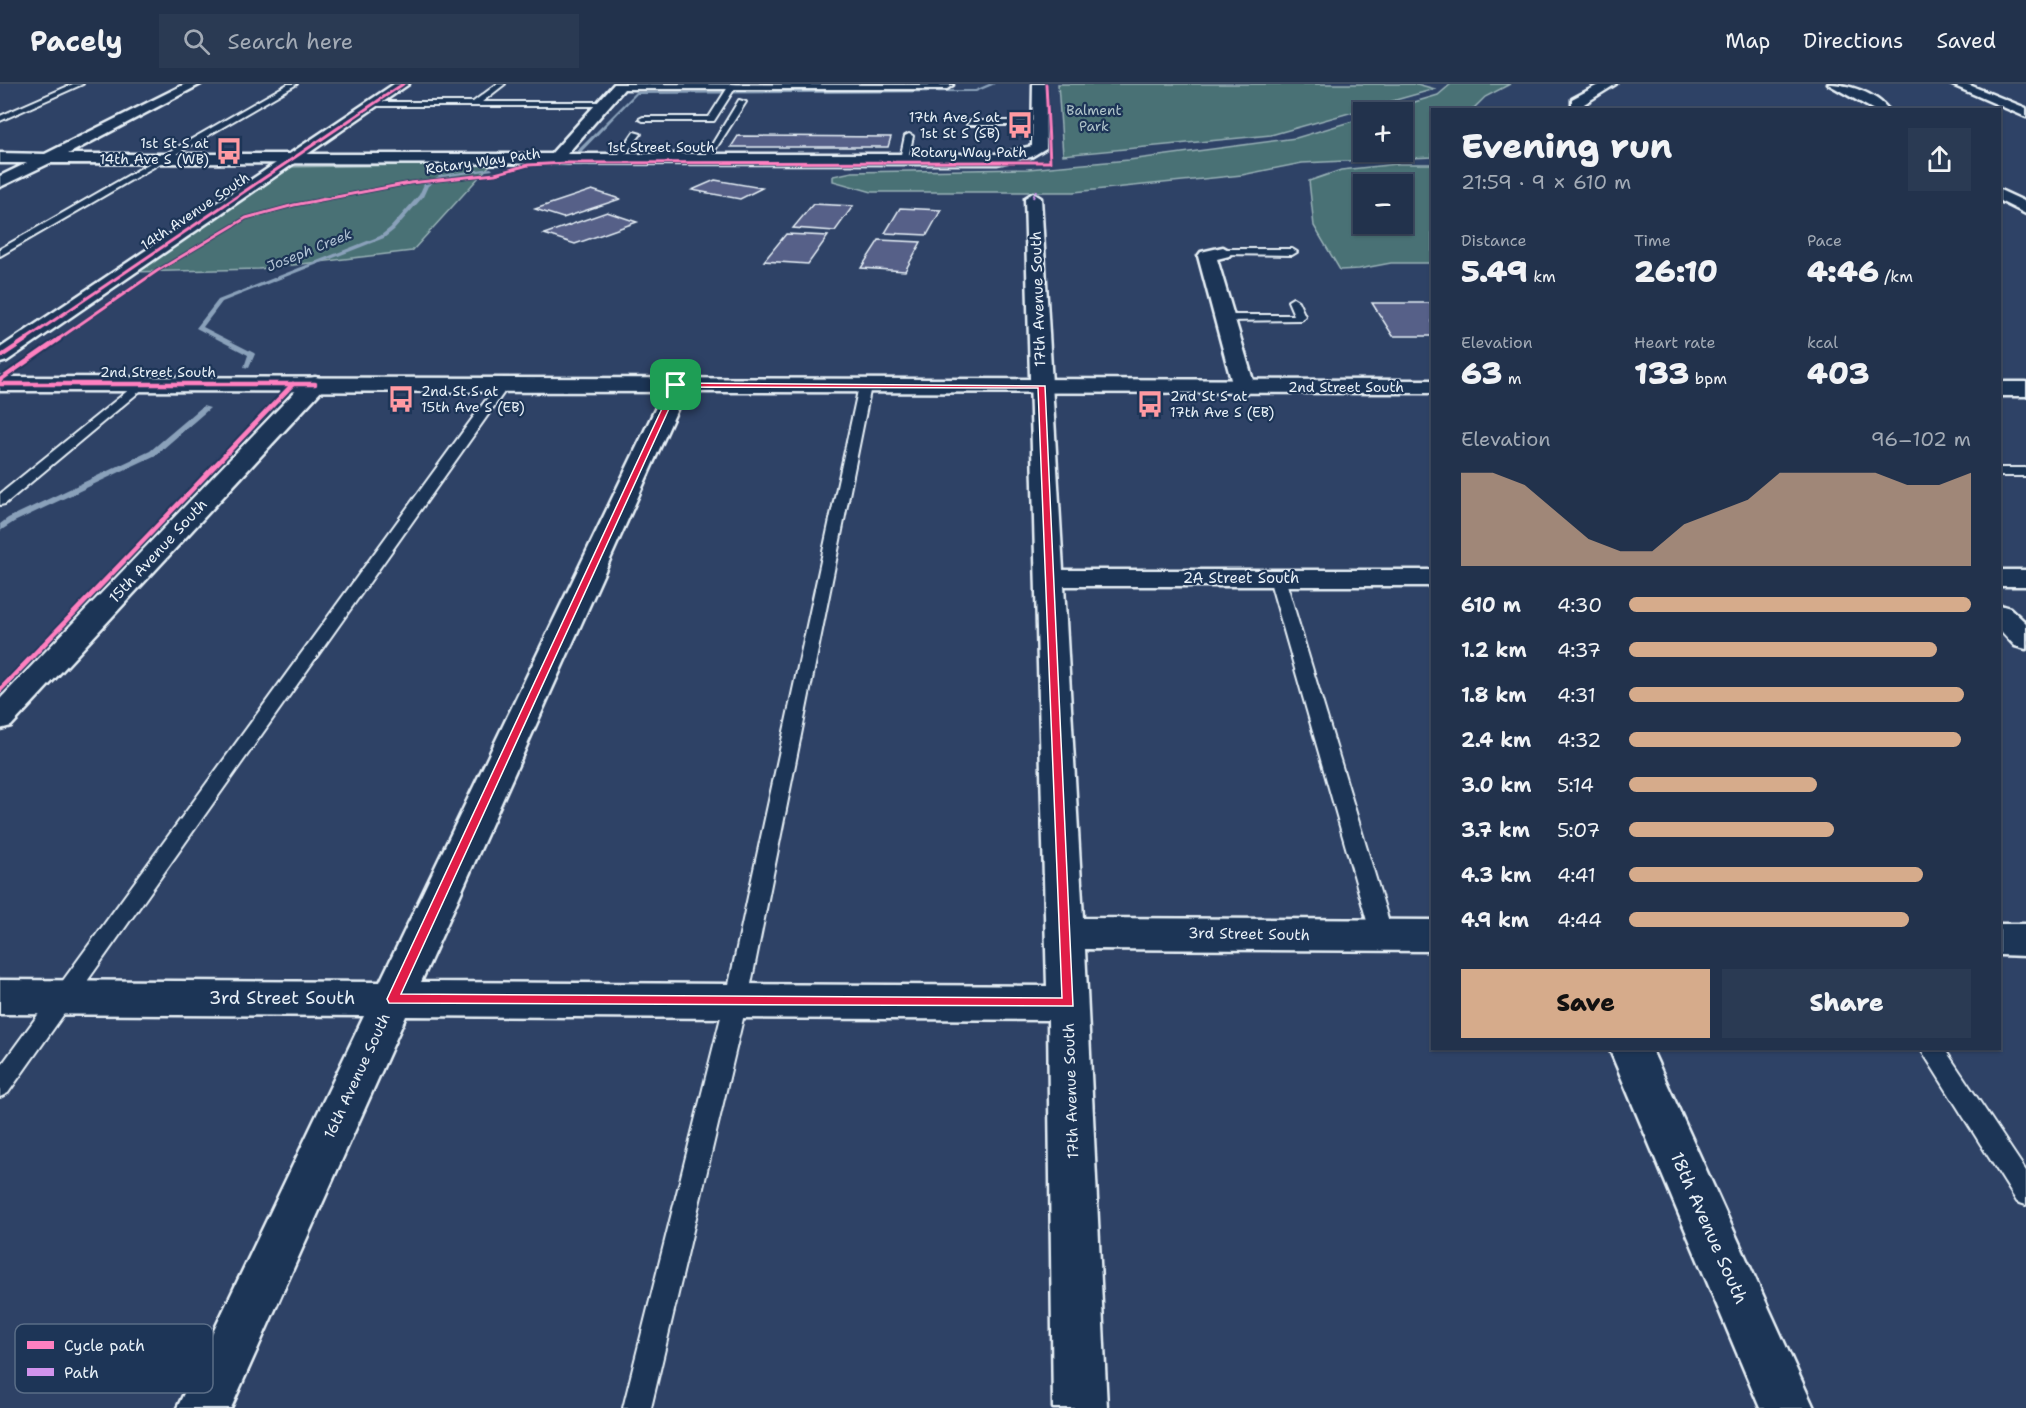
<!DOCTYPE html>
<meta charset="utf-8">
<style>
:root{--surface:#22324c;--page:#2a3a53;--text:#f1f3f6;--muted:#a2aab5;--line:#3f4d64;--accent:#d6ab8b}
body{margin:0;font-family:"Shantell Sans",sans-serif;background:var(--page);color:var(--text);height:100vh;display:flex;flex-direction:column;font-size:22px;white-space:nowrap}
*{box-sizing:border-box;margin:0}
p{font-size:20px;color:var(--muted)}
.icon{flex:none;width:33px;height:33px;fill:none;stroke:currentColor;stroke-width:2;stroke-linecap:round;stroke-linejoin:round}
.map{position:relative;flex:1;overflow:hidden}
.drawer{position:absolute;left:1431px;top:24px;width:570px;height:942px;display:flex;flex-direction:column;background:var(--surface);border-radius:0px;box-shadow:0 2px 4px #0004,0 0 0 2px var(--line)}
.drawer>*{flex:none}
.buttons{position:absolute;left:1353px;top:18px;display:grid;gap:12px}
.buttons a{display:grid;place-items:center;width:60px;height:60px;border-radius:0px;background:var(--surface);box-shadow:0 2px 4px #0004,0 0 0 2px var(--line);font-size:30px}
.pin{position:absolute;display:grid;place-items:center;width:51px;height:51px;color:#fff;margin:-26px;border-radius:12px;box-shadow:0 3px 9px #0006}
.round{display:grid;place-items:center;flex:none;width:63px;height:63px;border-radius:0px;background:var(--page)}
.overview{display:flex;align-items:center;justify-content:space-between;height:102px;padding:0 30px}
h1{font-size:33px;font-weight:800;line-height:45px}
.metrics{display:grid;grid-template-columns:repeat(3,1fr);gap:9px;height:102px;padding:6px 30px}
.metrics div{display:grid;align-content:center}
.metrics b{font-size:30px;font-weight:800}
.metrics small{font-size:16px;font-weight:400}
.metrics p{font-size:16px}
.chart{height:168px;padding:12px 30px}
.chart p{display:flex;justify-content:space-between}
.chart svg{width:100%;height:108px;margin-top:6px;fill:var(--accent);opacity:.7}
.cta{display:flex;gap:12px;margin-top:auto;padding:12px 30px}
.cta a{flex:1;height:69px;border-radius:0px;background:var(--accent);color:#111;font-size:24px;font-weight:800;line-height:69px;text-align:center}
.cta a+a{background:var(--page);color:var(--text)}
ul{padding:0 30px;list-style:none;font-size:20px}
li{display:grid;grid-template-columns:96px 72px 1fr;align-items:center;height:45px}
li i{height:15px;border-radius:8px;background:var(--accent)}
header{display:flex;align-items:center;gap:36px;box-sizing:border-box;height:84px;padding:0 30px;background:var(--surface);border-bottom:2px solid var(--line)}
header strong{font-size:28px}
nav{display:flex;gap:33px;margin-inline-start:auto;font-size:21px}
.search{width:420px;height:54px;background:var(--page);display:flex;align-items:center;gap:15px;box-sizing:border-box;padding:0 21px;border-radius:0px;color:var(--muted);font-size:22px}
.map>svg:first-child{display:block}
.green{fill:#497175;stroke:#98b1b6;stroke-width:1.5;fill-rule:evenodd}
.lines{fill:none;stroke-linecap:round;stroke-linejoin:round}
.stream{fill:#8aa1ba;fill-rule:evenodd}
.building{fill:#576188;stroke:#e8f1f8;stroke-width:1.5}
.lane-casing{stroke:#e8f1f8;stroke-width:4}
.street-casing{stroke:#e8f1f8;stroke-width:5}
.secondary-casing{stroke:#e8f1f8;stroke-width:5}
.lane{fill:#1d3557;fill-rule:evenodd}
.street{fill:#1d3557;fill-rule:evenodd}
.secondary{fill:#1d3557;fill-rule:evenodd}
.quiet{stroke:#d193ec;stroke-width:2;stroke-dasharray:4 2;stroke-linecap:butt}
.cycleway-far2-casing{stroke:#1d3557;stroke-width:4.5}
.cycleway-far1-casing{stroke:#1d3557;stroke-width:8}
.cycleway-casing{stroke:#1d3557;stroke-width:8}
.cycleway-far2{stroke:#ff80c0;stroke-width:3}
.cycleway-far1{stroke:#ff80c0;stroke-width:4.5}
.cycleway{stroke:#ff80c0;stroke-width:5}
.route{fill:#e11d48;stroke:#fff;stroke-width:1.5;fill-rule:evenodd}
.labels{text-anchor:middle;stroke-width:4.5;stroke-linejoin:round;paint-order:stroke}
.far-park-label{font-size:14px;fill:#b0c4ca;stroke:#1d3557}
.far-poi-label{font-size:14px;fill:#e8f1f8;stroke:#1d3557;text-anchor:end}
.far-street-label{font-size:14px;fill:#e8f1f8;stroke:#1d3557}
.far-water-label{font-size:14px;font-style:italic;fill:#b1c2d4;stroke:#1d3557}
.street-label{font-size:15px;fill:#e8f1f8;stroke:#1d3557}
.near-street-label{font-size:18px;fill:#e8f1f8;stroke:#1d3557}
.key{fill:#1d3557;stroke:#5a6d87;stroke-width:1.5}
.key-label{font-size:16px;fill:#e8f1f8}
</style>
<header>
<strong>Pacely</strong>
<div class="search"><svg class="icon" aria-label="search" viewBox="0 0 24 24"><circle cx="10" cy="10" r="6"/><path d="M15 15l6 6"/></svg>Search here</div>
<nav><a>Map</a><a>Directions</a><a>Saved</a></nav>
</header>
<div class="map">
<svg width="2026" height="1324" viewBox="0 0 2026 1324">
<rect width="100%" height="100%" fill="#2e4266"/>
<filter id="ink" filterUnits="userSpaceOnUse"><feTurbulence type="fractalNoise" baseFrequency=".0167" numOctaves="2"/><feDisplacementMap in="SourceGraphic" scale="12" xChannelSelector="R" yChannelSelector="G"/><feConvolveMatrix kernelMatrix="1 2 1 2 8 2 1 2 1" color-interpolation-filters="sRGB"/></filter>
<g filter="url(#ink)">
<g class="green">
<path d="M1058 0H1417L1435 5 1271 51 1063 71Z"/>
<path d="M1451 0H1510L1485 13 1473 25 1432 26V73L1302 79 1242 91 1074 108H872L833 97V92L852 88 1028 85 1129 76 1296 54 1363 34 1364 68H1402V28H1381L1438 11Z"/>
<path d="M491 80 412 167 259 185 132 188 277 83Z"/>
<path d="M1398 80H1432V179H1391L1359 185 1340 186 1314 142 1309 97 1341 86ZM1364 100H1402V140H1364Z"/>
</g>
<g class="lines">
<g class="stream">
<path d="M989 0H995L976 8 637 10 581 68 577 67 636 8 975 6Z"/>
<path d="M491 84 493 86 442 93 428 102 423 113 394 146 384 154 222 218 203 243 254 269 255 270 249 284 244 283 248 271 196 244 218 216 380 152 390 144 419 111 424 100 441 91Z"/>
<path d="M203 322 210 324 156 371 14 438 0 447V440L8 434 150 367Z"/>
</g>
</g>
<g class="building">
<path d="M738 52 891 53 888 63H731Z"/>
<path d="M715 96 762 104 740 115 692 106Z"/>
<path d="M592 106 620 115 563 134 535 125Z"/>
<path d="M813 120 853 122 835 147 793 144Z"/>
<path d="M900 124 941 126 927 151 885 149Z"/>
<path d="M607 128 637 138 575 160 544 150Z"/>
<path d="M786 150 828 152 808 180 764 177Z"/>
<path d="M879 156 921 158 905 187 861 184Z"/>
<path d="M1372 219H1432V252H1393Z"/>
</g>
<g class="lines">
<defs>
<g id="lane">
<path d="M73 0H83L0 37V32Z"/>
<path d="M288 0H297L0 172V165Z"/>
<path d="M497 0H505L482 18H604L608 20 604 22H373L369 20 373 18H473Z"/>
<path d="M730 0 737 1 714 37H643L639 35 643 33H709Z"/>
<path d="M739 16 746 18 708 77H702Z"/>
<path d="M970 37H1039L1043 39 1039 41H967Z"/>
<path d="M634 48 641 50 620 77H614Z"/>
<path d="M909 50 913 52 908 75 904 77 900 75 905 52Z"/>
<path d="M1223 165H1292L1297 168 1292 171 1220 170 1218 168Z"/>
<path d="M1293 214 1298 217 1305 232 1301 236 1224 237 1219 234 1224 231H1294L1288 217Z"/>
<path d="M141 296 147 300 145 303 5 420 0 421V410Z"/>
<path d="M503 297 509 301 507 304 8 1009 0 1013V983L499 298Z"/>
<path d="M865 298 871 302 750 905 651 1324H623L728 905 859 302Z"/>
<rect x="2000" y="384" width="26" height="8"/>
<path d="M1277 489 1285 494 1393 851 1389 857 1382 859 1375 857 1371 851 1269 494Z"/>
<path d="M1920 964H1944L2026 1087V1121L2017 1118Z"/>
</g>
<g id="street">
<path d="M185 0H201L68 70H551L614 0 953 1 947 5H624L567 70H997L1032 62 1033 0H1045L1046 64 1031 73 997 80 50 79 0 103V92L27 79H0V69L45 70Z"/>
<path d="M1600 0H1616L1584 20 1586 26H1572V15Z"/>
<path d="M1828 0C1849 0 1875 9 1889 26H1874Z"/>
<path d="M2000 106 2026 118V130L2000 117Z"/>
<path d="M1033 109 1041 114 1063 486H1432V502H1064L1083 834 1432 836V867L1085 865 1107 1324H1053L1048 936 406 932 231 1324H177L364 932 0 930V896L380 898 669 296H685L688 301 421 898 1047 902 1025 114Z"/>
<path d="M1223 163 1232 168 1229 172 1217 175 1255 303 1252 308H1236L1233 303 1198 172 1201 168Z"/>
<path d="M315 293 323 295 326 300 323 305 11 642 0 645V615L307 295Z"/>
<rect x="2000" y="486" width="26" height="16"/>
<path d="M2000 521 2010 524 2026 539V565L2015 562 2000 546Z"/>
<path d="M2000 840H2026V872L2000 871Z"/>
<path d="M1609 964H1651L1814 1324H1760Z"/>
</g>
<g id="secondary">
<path d="M394 0H409L7 277 0 279V264Z"/>
<path d="M1950 0H1967L2026 24V33Z"/>
<path d="M0 293 1432 296V309L0 307Z"/>
<rect x="2000" y="298" width="26" height="14"/>
</g>
</defs>
<use href="#lane" class="lane-casing"/>
<use href="#street" class="street-casing"/>
<use href="#secondary" class="secondary-casing"/>
<use href="#lane" class="lane"/>
<use href="#street" class="street"/>
<use href="#secondary" class="secondary"/>
<path class="quiet" d="M1033 114 1036 106"/>
<defs>
<g id="cycleway-far2">
<path d="M25 256 403 0"/>
<path d="M57 256 157 187 246 134 294 121 410 99 495 90 528 81 567 79 1050 78 1046 0"/>
</g>
<g id="cycleway-far1">
<path d="M0 273 27 255"/>
<path d="M0 296 59 255"/>
<path d="M0 300H315"/>
<path d="M162 437 293 300"/>
</g>
<path id="cycleway" d="M0 606 163 436"/>
</defs>
<use href="#cycleway-far2" class="cycleway-far2-casing"/>
<use href="#cycleway-far1" class="cycleway-far1-casing"/>
<use href="#cycleway" class="cycleway-casing"/>
<use href="#cycleway-far2" class="cycleway-far2"/>
<use href="#cycleway-far1" class="cycleway-far1"/>
<use href="#cycleway" class="cycleway"/>
</g>
</g>
<path class="route" d="M676 299 1045 302 1073 922 389 919 387 915 673 301ZM679 303 1038 304 1062 914 401 910Z"/>
<defs>
<symbol id="bus-bare" viewBox="-9 -9 18 18"><path d="M-5-6H5V4H4V6H2V4H-2V6H-4V4H-5ZM-3.5-4V0h7V-4ZM-3.5 1.2v1.5H-2V1.2ZM2 1.2v1.5H3.5V1.2Z" fill="#ff9aa2" stroke="#1d3557" stroke-width="2.5" paint-order="stroke"/></symbol>
</defs>
<g fill-rule="evenodd">
<use href="#bus-bare" x="1001" y="22" width="38" height="38"/>
<use href="#bus-bare" x="210" y="48" width="38" height="38"/>
<use href="#bus-bare" x="382" y="296" width="38" height="38"/>
<use href="#bus-bare" x="1131" y="301" width="38" height="38"/>
</g>
<g class="labels">
<g class="far-park-label">
<text x="1094" y="31">Balment<tspan x="1094" dy="16">Park</tspan></text>
</g>
<g class="far-poi-label">
<text x="1000" y="38">17th Ave S at<tspan x="1000" dy="16">1st St S (SB)</tspan></text>
<text x="209" y="64">1st St S at<tspan x="209" dy="16">14th Ave S (WB)</tspan></text>
<text x="421" y="312" text-anchor="start">2nd St S at<tspan x="421" dy="16">15th Ave S (EB)</tspan></text>
<text x="1170" y="317" text-anchor="start">2nd St S at<tspan x="1170" dy="16">17th Ave S (EB)</tspan></text>
</g>
<g class="far-street-label">
<text x="661" y="68">1st Street South</text>
<text x="969" y="73">Rotary Way Path</text>
<text transform="translate(483 77) rotate(-8)" y="5">Rotary Way Path</text>
<text transform="translate(195 127) rotate(-34)" y="5">14th Avenue South</text>
<text x="158" y="293">2nd Street South</text>
<text x="1346" y="308">2nd Street South</text>
</g>
<g class="far-water-label">
<text transform="translate(309 166) rotate(-22)" y="5">Joseph Creek</text>
</g>
<g class="street-label">
<text transform="translate(1038 215) rotate(-92)" y="5">17th Avenue South</text>
<text transform="translate(158 467) rotate(-47)" y="5">15th Avenue South</text>
<text x="1241" y="499">2A Street South</text>
<text transform="translate(1249 850) rotate(1)" y="5">3rd Street South</text>
<text transform="translate(357 992) rotate(-65)" y="5">16th Avenue South</text>
<text transform="translate(1071 1007) rotate(-92)" y="5">17th Avenue South</text>
</g>
<g class="near-street-label">
<text x="282" y="920">3rd Street South</text>
<text transform="translate(1709 1144) rotate(66)" y="6">18th Avenue South</text>
</g>
</g>
<rect x="15" y="1240" width="198" height="69" rx="9" class="key"/>
<rect x="27" y="1257" width="27" height="8" fill="#ff80c0"/>
<rect x="27" y="1284" width="27" height="8" fill="#d193ec"/>
<g class="key-label">
<text x="64" y="1267">Cycle path</text>
<text x="64" y="1294">Path</text>
</g>
</svg>
<div class="buttons">
<a>+</a>
<a>−</a>
</div>
<div class="pin" style="left:676px;top:301px;background:#1e9e55"><svg class="icon" aria-label="arrive" viewBox="0 0 24 24"><path d="M6 21V4h12l-3 4 3 4H6"/></svg></div>
<section class="drawer">
<div class="overview"><div><h1>Evening run</h1><p>21:59 · 9 × 610 m</p></div><a class="round"><svg class="icon" aria-label="share" viewBox="0 0 24 24"><path d="M12 15V3M7 8l5-5 5 5M5 13v7h14v-7"/></svg></a></div>
<div class="metrics">
<div><p>Distance</p><b>5.49<small> km</small></b></div>
<div><p>Time</p><b>26:10</b></div>
<div><p>Pace</p><b>4:46<small> /km</small></b></div>
</div>
<div class="metrics">
<div><p>Elevation</p><b>63<small> m</small></b></div>
<div><p>Heart rate</p><b>133<small> bpm</small></b></div>
<div><p>kcal</p><b>403</b></div>
</div>
<div class="chart"><p><span>Elevation</span>96–102 m</p>
<svg viewBox="0 0 160 44" preserveAspectRatio="none"><path d="M0 44V6L10 6L20 11L30 22L40 33L50 38L60 38L70 27L80 22L90 17L100 6L110 6L120 6L130 6L140 11L150 11L160 6V44z"/></svg>
</div>
<ul>
<li><b>610 m</b>4:30<i style="width:100%"></i></li>
<li><b>1.2 km</b>4:37<i style="width:90%"></i></li>
<li><b>1.8 km</b>4:31<i style="width:98%"></i></li>
<li><b>2.4 km</b>4:32<i style="width:97%"></i></li>
<li><b>3.0 km</b>5:14<i style="width:55%"></i></li>
<li><b>3.7 km</b>5:07<i style="width:60%"></i></li>
<li><b>4.3 km</b>4:41<i style="width:86%"></i></li>
<li><b>4.9 km</b>4:44<i style="width:82%"></i></li>
</ul>
<div class="cta"><a>Save</a><a>Share</a></div>
</section>
</div>
